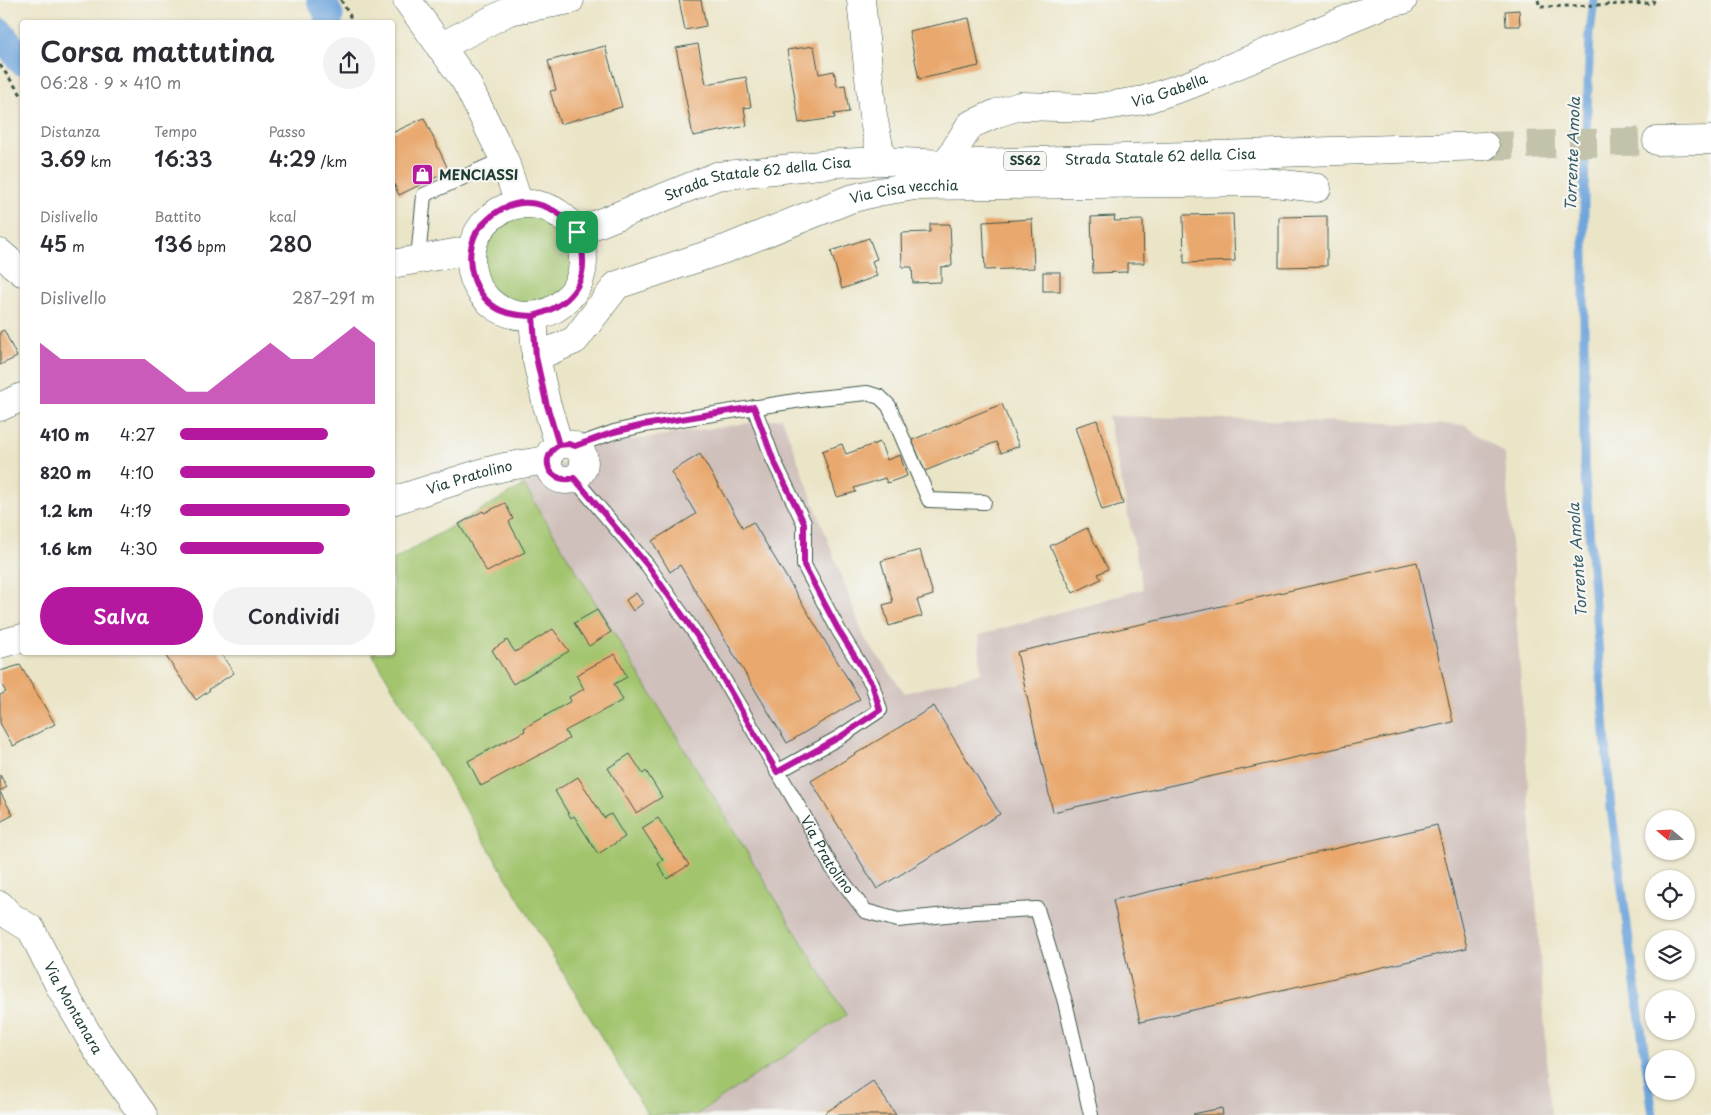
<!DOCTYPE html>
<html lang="it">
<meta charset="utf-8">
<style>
:root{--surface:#fff;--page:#f2f2f3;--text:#2b2b33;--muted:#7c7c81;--accent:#b5179e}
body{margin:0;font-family:"Playpen Sans",sans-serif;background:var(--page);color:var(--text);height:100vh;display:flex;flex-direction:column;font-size:19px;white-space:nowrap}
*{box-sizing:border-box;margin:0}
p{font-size:16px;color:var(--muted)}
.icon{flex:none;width:28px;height:28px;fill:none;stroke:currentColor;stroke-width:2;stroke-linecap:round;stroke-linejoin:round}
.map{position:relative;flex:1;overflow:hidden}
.panel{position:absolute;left:20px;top:20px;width:375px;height:635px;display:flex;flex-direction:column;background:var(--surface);border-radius:5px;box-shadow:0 1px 4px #0004}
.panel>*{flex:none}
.needle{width:32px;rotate:289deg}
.fabs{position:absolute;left:1645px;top:810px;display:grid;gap:10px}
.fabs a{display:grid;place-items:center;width:50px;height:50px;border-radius:50%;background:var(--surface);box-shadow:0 1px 4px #0004;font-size:25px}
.pin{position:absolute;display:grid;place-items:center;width:42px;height:42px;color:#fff;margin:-21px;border-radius:10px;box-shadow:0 2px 8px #0006}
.round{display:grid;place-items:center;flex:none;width:52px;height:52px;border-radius:26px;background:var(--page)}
.summary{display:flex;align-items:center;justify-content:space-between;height:85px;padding:0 20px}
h1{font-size:28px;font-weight:600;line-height:38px}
.metrics{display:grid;grid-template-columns:repeat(3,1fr);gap:8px;height:85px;padding:5px 20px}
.metrics div{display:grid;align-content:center}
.metrics b{font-size:21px;font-weight:600}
.metrics small{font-size:14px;font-weight:400}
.metrics p{font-size:14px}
.chart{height:140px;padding:10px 20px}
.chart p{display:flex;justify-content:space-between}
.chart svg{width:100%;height:90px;margin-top:5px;fill:var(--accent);opacity:.7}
.primary-button{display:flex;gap:10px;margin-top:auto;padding:10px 20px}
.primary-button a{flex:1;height:58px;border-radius:30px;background:var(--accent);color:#fff;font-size:20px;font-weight:600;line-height:58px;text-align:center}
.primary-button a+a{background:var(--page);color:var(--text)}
ul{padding:0 20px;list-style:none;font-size:16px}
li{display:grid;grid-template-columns:80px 60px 1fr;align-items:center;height:38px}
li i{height:12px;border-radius:6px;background:var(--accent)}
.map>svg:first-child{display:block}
.industrial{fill:#cfc0bb}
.green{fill:#a2c46d;stroke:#608050}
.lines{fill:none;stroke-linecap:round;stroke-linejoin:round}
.stream{stroke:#6fa5dc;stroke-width:9}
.canal{stroke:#6fa5dc;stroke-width:29}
.building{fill:#e9a86d}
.primary-tunnel{stroke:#c2c3aa;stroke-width:28;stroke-dasharray:28 14;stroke-linecap:butt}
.lane-casing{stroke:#3e564a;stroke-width:16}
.street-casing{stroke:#3e564a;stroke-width:29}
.primary-casing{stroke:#3e564a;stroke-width:29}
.path{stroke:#3e564a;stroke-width:3;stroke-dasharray:4 4;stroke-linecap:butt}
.lane{stroke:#fff;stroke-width:14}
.street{stroke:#fff;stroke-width:28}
.primary{stroke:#fff;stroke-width:28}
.route-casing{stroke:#fff;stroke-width:10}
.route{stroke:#b5179e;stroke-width:6}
.labels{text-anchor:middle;stroke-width:4.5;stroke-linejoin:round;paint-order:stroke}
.shield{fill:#f6f6f2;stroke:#60746d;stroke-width:1}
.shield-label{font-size:12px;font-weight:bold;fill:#1f3d34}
.street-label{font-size:14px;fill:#1f3d34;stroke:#f6f6f2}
.poi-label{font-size:14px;font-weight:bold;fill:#1f3d34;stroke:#f6f6f2;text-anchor:start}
.water-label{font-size:15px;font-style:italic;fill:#375c66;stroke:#f6f6f2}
</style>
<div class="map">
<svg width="1711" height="1115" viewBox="0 0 1711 1115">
<rect width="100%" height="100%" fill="#f6f6f2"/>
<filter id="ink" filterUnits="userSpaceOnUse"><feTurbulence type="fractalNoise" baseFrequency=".02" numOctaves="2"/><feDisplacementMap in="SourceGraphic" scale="10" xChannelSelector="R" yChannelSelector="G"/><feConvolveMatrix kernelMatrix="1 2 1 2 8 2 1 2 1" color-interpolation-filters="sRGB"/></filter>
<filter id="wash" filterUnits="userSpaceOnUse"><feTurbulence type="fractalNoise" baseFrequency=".0096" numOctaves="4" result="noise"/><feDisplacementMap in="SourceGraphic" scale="20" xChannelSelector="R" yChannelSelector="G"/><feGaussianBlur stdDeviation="1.12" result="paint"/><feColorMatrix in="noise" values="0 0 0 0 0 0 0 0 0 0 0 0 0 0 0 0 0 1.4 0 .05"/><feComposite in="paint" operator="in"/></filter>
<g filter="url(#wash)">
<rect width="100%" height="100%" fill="#ebe5c8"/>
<path class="industrial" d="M1108 416 1465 425 1505 454 1551 1115H696L846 1016 524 485 593 446 782 418 865 639 905 693 981 673 979 635 1143 589Z"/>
<g class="green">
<circle cx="527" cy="260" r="54"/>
<path d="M524 485 846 1015 696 1115H648L372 653 392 652 393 560Z"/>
</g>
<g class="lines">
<path class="stream" d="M1594 0 1590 33 1584 192V464L1611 808 1653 1115"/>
<g class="canal">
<path d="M321 0 329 15 328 22"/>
<path d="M0 33 22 61"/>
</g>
</g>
<g id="blocks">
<g class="building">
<path d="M679 0H701L706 26 685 30Z"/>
<path d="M1519 10 1520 26H1506L1505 11Z"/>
<path d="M969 18 979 66 919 79 909 31Z"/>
<path d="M698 44 706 84 746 77 751 107 744 108 747 126 693 136 676 48Z"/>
<path d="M605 46 622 107 560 124 550 91 556 90 548 61Z"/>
<path d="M814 46 819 74 834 71 837 86 845 85 849 112 834 114 835 118 799 123 787 50Z"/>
<path d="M424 118 449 171 399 195 392 180V133Z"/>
<path d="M1233 214 1235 261 1184 263 1183 215Z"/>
<path d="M1115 216 1114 221 1143 220 1144 263H1127V272L1093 273 1091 217Z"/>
<path d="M1327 216V266L1279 267V217Z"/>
<path d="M1032 219 1034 268 985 270 983 222Z"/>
<path d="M930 224H950L952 266 941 267V282L913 283 912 267H902L901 233 930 232Z"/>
<path d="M869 238 877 259 872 261 877 276 842 289 831 251Z"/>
<rect x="1043" y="272" width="17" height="19"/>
<path d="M4 330 17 357 0 365V332Z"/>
<path d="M1002 404 1019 446 1001 453 996 442 925 471 912 440Z"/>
<path d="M1097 420 1123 504 1102 510 1075 427Z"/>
<path d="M880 442 887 460 900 455 907 476 887 483 885 478 854 488 856 492 837 497 822 451 842 444 846 454Z"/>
<path d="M700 454 743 528 753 522 860 699 787 743 680 565 670 572 652 541 696 514 671 472Z"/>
<path d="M505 503 513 519 509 522 525 552 487 572 459 524 483 511 484 513Z"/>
<path d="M1087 528 1108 569 1098 574 1101 579 1073 593 1050 546Z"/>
<path d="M920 550 933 595 917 600 922 616 889 626 883 605 893 602 881 561Z"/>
<path d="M1417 562 1453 722 1053 812 1017 652Z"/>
<path d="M636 593 643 603 633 611 626 600Z"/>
<path d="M597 610 611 632 589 646 574 623Z"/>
<path d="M553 629 569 651 513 684 492 650 507 640 515 652Z"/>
<path d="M163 652H220L234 673 209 689 210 690 196 700Z"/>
<path d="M615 654 627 677 614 684 623 700 565 731 569 739 481 786 468 761 525 731 524 728 571 701 569 697 584 689 576 675Z"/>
<path d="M20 665 55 724 13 746 0 723V695L6 692 0 682V671Z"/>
<path d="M934 706 1000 814 877 889 811 781Z"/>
<path d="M630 754 643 774 646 771 662 797 636 813 608 768Z"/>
<path d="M0 775 7 787 0 791Z"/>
<path d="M578 777 604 818 611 814 625 837 598 854 574 816 571 818 555 791Z"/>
<path d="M0 792 13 815 0 822Z"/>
<path d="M658 818 689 865 667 879 658 864 663 860 642 828Z"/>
<path d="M1437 825 1467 948 1140 1022 1113 900Z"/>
<path d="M873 1081 896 1115H822Z"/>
<path d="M1222 1108 1223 1115H1194L1193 1114Z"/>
</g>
</g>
</g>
<g filter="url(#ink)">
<use href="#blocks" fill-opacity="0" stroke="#3e564a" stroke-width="1"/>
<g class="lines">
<path class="primary-tunnel" d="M1485 146 1657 141"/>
<defs>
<g id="lane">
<path d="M418 259 424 195 504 159"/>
<path d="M754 407 773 459 804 523V565L839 631 872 684 880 710 840 737 777 772"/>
<path d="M575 446 614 432 644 425 808 399 867 393 880 397 889 406 929 500 984 502"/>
<path id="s1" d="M574 478 648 566 704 646 804 816 831 866 865 911 898 920 975 912 1037 909 1065 1002 1091 1115"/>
</g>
<g id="street">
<path d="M407 0 466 82 504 159 519 204"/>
<path d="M861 0 873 116 882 161"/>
<path d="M440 47 509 11 570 0"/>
<path id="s2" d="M946 164 970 125 997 113 1020 106 1093 108 1144 100 1189 85 1384 4 1403 0"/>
<path d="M0 253 22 272"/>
<path d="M533 316 536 357 546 402 559 445"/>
<path id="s3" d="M536 357 575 340 617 285 728 248 850 199 878 192 915 186 1266 182 1317 188"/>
<circle cx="566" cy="462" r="18"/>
<path id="s4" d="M392 501 484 472 504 467 547 460"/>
<path d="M0 644 22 638"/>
<path id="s5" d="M0 905 10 916 31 929 59 985 97 1050 143 1115"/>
</g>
<g id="primary">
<path d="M1657 141 1711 140"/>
<circle cx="527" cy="260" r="56"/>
<path id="s6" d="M577 232 717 176 838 163 882 161 946 164 1485 146"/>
<path d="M392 264 471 250"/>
<path d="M0 407 22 397"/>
</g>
</defs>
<use href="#lane" class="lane-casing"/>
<use href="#street" class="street-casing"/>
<use href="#primary" class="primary-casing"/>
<g class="path">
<path d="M341 0 350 16V22"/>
<path d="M1538 0 1540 7 1653 3 1654 0"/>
<path d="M0 65 22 96"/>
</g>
<use href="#lane" class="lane"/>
<use href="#street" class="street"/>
<use href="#primary" class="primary"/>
</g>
</g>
<g class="lines" filter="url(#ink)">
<defs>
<path id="route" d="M577 232C557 205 524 192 494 214 488 219 480 226 476 233 463 260 473 296 500 310 511 315 521 316 533 316L536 357 546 402 559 445C537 458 550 485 574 478L648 566 704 646 777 772 840 737 880 710 872 684 839 631 804 565V523L773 459 754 407 644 425 614 432 575 446 569 444 559 445 546 402 536 357 533 316C577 304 593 275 577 232"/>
</defs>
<use href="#route" class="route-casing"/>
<use href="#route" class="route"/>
</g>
<defs>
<symbol id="shop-square" viewBox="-11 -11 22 22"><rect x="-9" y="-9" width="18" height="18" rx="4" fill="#b5179e" stroke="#f6f6f2"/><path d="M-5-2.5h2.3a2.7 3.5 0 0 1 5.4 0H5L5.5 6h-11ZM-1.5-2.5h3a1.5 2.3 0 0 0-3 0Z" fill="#fff"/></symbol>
</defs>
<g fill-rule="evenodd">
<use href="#shop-square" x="410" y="162" width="25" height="25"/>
</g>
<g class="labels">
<rect class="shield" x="1004" y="151.5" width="42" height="19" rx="4"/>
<g class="shield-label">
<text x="1025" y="165">SS62</text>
</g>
<g class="street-label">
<text dy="5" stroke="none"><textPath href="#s2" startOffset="251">Via Gabella</textPath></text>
<text dy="5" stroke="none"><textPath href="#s6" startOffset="595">Strada Statale 62 della Cisa</textPath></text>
<text dy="5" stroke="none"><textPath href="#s6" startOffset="190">Strada Statale 62 della Cisa</textPath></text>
<text dy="5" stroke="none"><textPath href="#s3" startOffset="415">Via Cisa vecchia</textPath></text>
<text dy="5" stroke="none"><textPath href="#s4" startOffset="81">Via Pratolino</textPath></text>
<text dy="5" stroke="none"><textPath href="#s1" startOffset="455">Via Pratolino</textPath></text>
<text dy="5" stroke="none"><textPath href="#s5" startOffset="129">Via Montanara</textPath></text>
</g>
<g class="poi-label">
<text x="439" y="180">MENCIASSI</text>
</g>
<g class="water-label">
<text transform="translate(1573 154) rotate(-88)" y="5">Torrente Amola</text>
<text transform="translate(1578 560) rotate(-94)" y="5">Torrente Amola</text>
</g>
</g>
</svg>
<div class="fabs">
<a><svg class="needle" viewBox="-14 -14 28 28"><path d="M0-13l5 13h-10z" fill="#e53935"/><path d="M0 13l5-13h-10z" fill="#7c7c81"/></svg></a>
<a><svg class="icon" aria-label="locate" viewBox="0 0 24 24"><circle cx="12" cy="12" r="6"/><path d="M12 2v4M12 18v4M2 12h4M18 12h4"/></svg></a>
<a><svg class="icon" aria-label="layers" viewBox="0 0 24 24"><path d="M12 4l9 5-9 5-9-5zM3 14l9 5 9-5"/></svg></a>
<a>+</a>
<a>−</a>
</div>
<div class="pin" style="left:577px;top:232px;background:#1e9e55"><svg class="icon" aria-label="arrive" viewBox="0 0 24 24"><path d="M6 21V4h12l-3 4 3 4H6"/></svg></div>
<section class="panel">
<div class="summary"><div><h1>Corsa mattutina</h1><p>06:28 · 9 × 410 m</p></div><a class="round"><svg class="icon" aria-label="share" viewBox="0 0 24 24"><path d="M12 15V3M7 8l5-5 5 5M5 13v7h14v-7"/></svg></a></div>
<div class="metrics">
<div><p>Distanza</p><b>3.69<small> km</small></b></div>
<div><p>Tempo</p><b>16:33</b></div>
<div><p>Passo</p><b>4:29<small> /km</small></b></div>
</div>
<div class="metrics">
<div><p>Dislivello</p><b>45<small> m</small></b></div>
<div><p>Battito</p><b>136<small> bpm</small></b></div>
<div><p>kcal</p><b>280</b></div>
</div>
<div class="chart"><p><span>Dislivello</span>287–291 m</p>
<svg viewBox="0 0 160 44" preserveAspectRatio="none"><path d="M0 44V14L10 22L20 22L30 22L40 22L50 22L60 30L70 38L80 38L90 30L100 22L110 14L120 22L130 22L140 14L150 6L160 14V44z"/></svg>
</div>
<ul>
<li><b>410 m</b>4:27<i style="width:76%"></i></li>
<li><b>820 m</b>4:10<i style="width:100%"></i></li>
<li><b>1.2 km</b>4:19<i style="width:87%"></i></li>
<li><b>1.6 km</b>4:30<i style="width:74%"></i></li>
</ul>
<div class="primary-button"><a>Salva</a><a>Condividi</a></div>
</section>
</div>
